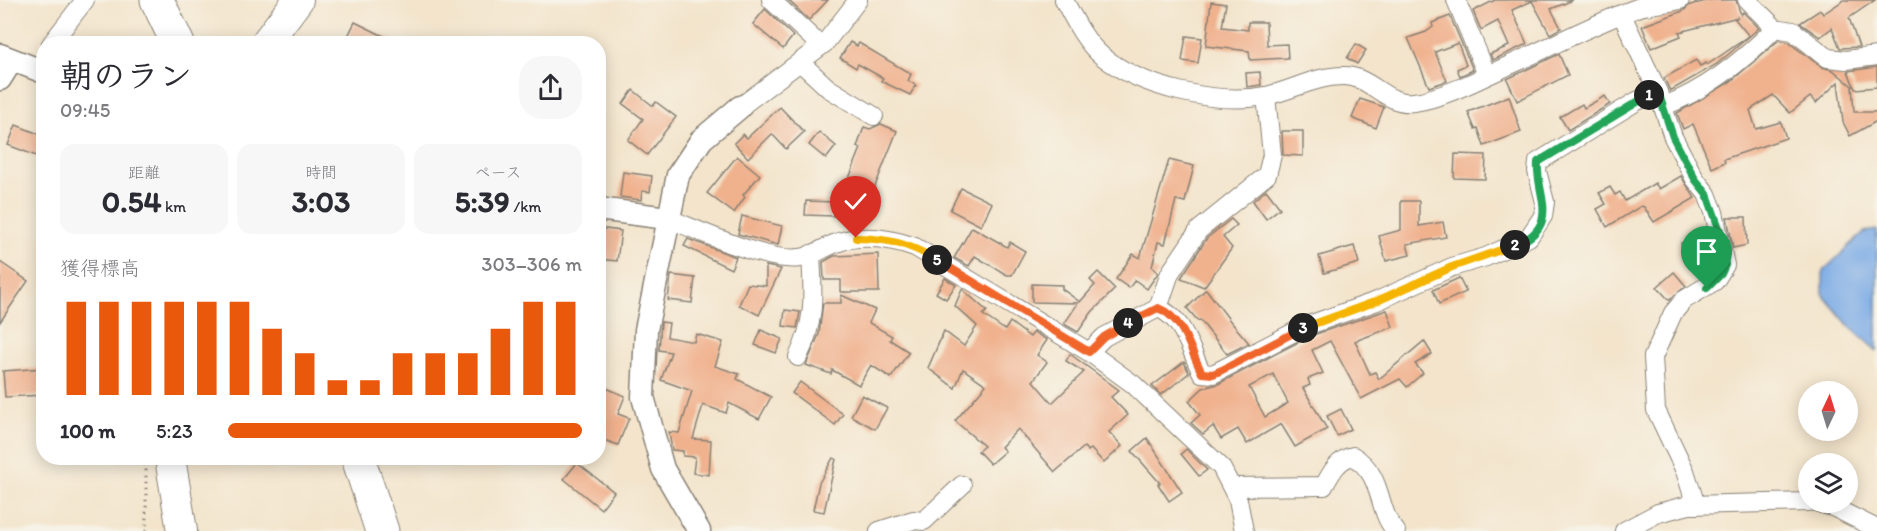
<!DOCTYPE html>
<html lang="ja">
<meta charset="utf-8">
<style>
:root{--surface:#fff;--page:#f7f7f7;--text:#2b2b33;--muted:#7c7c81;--accent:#ea580c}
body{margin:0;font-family:Itim,"Klee One",sans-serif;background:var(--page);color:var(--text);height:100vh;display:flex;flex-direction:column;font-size:22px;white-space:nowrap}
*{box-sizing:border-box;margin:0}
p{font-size:20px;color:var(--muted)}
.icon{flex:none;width:33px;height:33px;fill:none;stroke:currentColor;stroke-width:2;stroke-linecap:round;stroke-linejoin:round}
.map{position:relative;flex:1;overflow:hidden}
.sheet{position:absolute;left:36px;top:36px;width:570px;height:429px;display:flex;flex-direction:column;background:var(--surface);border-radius:24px;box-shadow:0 3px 15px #0003}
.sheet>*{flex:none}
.needle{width:39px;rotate:4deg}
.controls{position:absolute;left:1798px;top:381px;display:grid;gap:12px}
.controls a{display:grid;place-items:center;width:60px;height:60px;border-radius:50%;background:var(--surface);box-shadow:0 3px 15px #0003;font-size:30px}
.pin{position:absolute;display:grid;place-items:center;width:51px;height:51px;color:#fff;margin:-62px -26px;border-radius:50% 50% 50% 0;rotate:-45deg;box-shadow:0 0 6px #0007}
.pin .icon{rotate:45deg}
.km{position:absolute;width:30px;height:30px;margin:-15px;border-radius:50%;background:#222;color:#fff;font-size:16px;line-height:30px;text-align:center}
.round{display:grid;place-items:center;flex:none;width:63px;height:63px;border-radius:24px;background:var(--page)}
.headline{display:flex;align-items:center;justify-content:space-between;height:102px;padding:0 24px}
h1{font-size:33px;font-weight:800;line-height:45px}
.metrics{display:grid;grid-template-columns:repeat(3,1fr);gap:9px;height:102px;padding:6px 24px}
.metrics div{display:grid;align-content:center;border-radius:15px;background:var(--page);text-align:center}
.metrics b{font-size:30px;font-weight:800}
.metrics small{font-size:16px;font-weight:400}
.metrics p{font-size:16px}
.chart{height:168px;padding:12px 24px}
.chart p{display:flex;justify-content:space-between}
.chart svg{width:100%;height:108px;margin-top:6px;stroke:var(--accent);stroke-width:6}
ul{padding:0 24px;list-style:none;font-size:20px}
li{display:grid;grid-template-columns:96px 72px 1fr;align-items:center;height:45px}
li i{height:15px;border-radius:8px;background:var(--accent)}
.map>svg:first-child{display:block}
.water{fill:#7aaae5;stroke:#4b6380;stroke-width:1.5}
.building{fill:#f0b18d;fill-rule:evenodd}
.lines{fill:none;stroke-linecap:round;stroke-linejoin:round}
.minor-casing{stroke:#888074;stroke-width:20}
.tertiary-casing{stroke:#888074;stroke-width:25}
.trunk-casing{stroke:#888074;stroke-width:32}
.motorway-casing{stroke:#888074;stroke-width:35}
.path{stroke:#888074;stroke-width:3;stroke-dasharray:1.5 4.5;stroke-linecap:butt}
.minor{stroke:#fff;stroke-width:18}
.tertiary{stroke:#fff;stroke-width:22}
.trunk{stroke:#fff;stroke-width:30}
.motorway{stroke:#fff;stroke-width:33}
.split-1-casing{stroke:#fff;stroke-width:12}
.split-2-casing{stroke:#fff;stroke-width:12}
.split-3-casing{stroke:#fff;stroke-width:12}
.split-4-casing{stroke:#fff;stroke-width:12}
.split-5-casing{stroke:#fff;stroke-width:12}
.split-6-casing{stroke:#fff;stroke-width:12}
.split-1{stroke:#22a559;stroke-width:8}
.split-2{stroke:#22a559;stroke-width:8}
.split-3{stroke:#f5b400;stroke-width:8}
.split-4{stroke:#f0652b;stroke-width:8}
.split-5{stroke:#f0652b;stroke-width:8}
.split-6{stroke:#f5b400;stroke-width:8}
</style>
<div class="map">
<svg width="1877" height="531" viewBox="0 0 1877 531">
<rect width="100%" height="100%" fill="#f7f3e8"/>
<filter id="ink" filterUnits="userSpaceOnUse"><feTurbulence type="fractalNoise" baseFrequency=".0167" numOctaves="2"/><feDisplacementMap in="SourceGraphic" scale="12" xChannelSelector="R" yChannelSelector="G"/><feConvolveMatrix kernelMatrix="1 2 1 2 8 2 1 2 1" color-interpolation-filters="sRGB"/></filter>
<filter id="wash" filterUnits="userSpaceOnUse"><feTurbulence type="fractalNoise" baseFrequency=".008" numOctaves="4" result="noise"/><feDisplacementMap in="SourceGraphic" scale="24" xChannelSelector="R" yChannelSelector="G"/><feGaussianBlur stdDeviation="1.35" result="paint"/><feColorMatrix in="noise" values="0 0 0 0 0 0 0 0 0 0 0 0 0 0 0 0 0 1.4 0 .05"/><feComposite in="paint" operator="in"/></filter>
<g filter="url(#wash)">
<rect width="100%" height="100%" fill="#f3e4cb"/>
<path class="water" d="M1877 230V351L1850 327 1823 295V271L1864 232Z"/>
<g id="blocks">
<g class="building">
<path d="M788 0H828L809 20Z"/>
<path d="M1495 0H1573L1551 9 1561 28 1550 34 1532 1 1512 10 1527 44 1493 60 1490 54 1509 46 1498 21 1481 30 1473 11Z"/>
<path d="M1710 0H1736L1741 15 1743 12 1759 28 1717 64 1670 91 1664 78 1696 60 1700 66 1706 63 1707 65 1749 36 1735 19 1738 17 1679 32 1681 36 1651 48 1642 26 1683 11 1690 5Z"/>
<path d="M1844 0H1875L1849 18 1859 47 1840 48 1832 28 1820 37 1800 23 1820 10 1823 14Z"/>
<path d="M1211 2 1226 4 1222 27 1248 30V22H1266L1267 45 1287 44 1288 58 1250 60 1249 51 1206 46Z"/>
<path d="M765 9 793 36 783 49 753 24Z"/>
<path d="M1450 16 1473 70 1460 76 1457 69 1466 65 1458 43 1435 52 1447 81 1429 87 1408 38 1426 32 1433 27 1432 23Z"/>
<path d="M355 22 400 44H344Z"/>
<path d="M1186 36 1202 38 1198 63 1182 61Z"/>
<path d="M1779 40 1788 42 1822 67 1833 70 1852 86 1854 112H1877V121L1850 136 1843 122 1838 82 1816 103 1810 97 1790 113 1773 95 1750 110 1756 129 1781 122 1786 138 1724 159 1725 162 1712 168 1693 124 1683 129 1677 113 1730 82Z"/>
<path d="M850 42 857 46 859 43 911 74 908 81 916 85 910 95 881 81 883 78 858 64 856 68 840 58Z"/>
<path d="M1356 44 1366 50 1357 64 1347 58Z"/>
<path d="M1559 54 1568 75 1517 101 1507 79Z"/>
<path d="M1877 67V87L1855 89 1848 71Z"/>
<path d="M1260 72 1261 85 1247 87 1246 73Z"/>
<path d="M633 90 653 106 656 102 676 117 647 155 628 140 643 119 623 104Z"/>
<path d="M1509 96 1521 132 1484 146 1478 128 1475 129 1468 112Z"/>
<path d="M1605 96 1610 104 1568 130 1560 117 1582 104 1584 108Z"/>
<path d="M1360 99 1384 107 1376 128 1352 118Z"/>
<path d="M780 107 804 132 786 149 772 134 748 158 734 143 743 134 747 138Z"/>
<path d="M881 124 897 131 874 189 867 186 858 202 840 192 848 181 861 148 857 147 864 127 870 129Z"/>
<path d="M16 125 44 136V159L8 145Z"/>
<path d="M1282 131H1303V156L1283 155Z"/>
<path d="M819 132 836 146 826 159 809 145Z"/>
<path d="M1455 154 1486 155 1485 179 1454 178Z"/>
<path d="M737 156 760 175 743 195 745 197 734 213 707 193Z"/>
<path d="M1169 160 1194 166 1185 202 1176 200 1165 244 1158 242 1152 267 1158 273 1147 289 1135 280 1129 288 1116 279 1133 254 1140 258Z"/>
<path d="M623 172 652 176 650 192 642 191 641 200 620 197Z"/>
<path d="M1681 176 1695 198 1654 222 1644 207 1641 206 1607 227 1597 209 1606 204 1599 193 1610 187 1615 195 1620 192 1625 201 1655 183 1659 189Z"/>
<path d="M961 188 992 203 981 226 950 210Z"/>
<path d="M1266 190 1280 208 1266 219 1253 201Z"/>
<path d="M806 201 835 202 834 216 805 215Z"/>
<path d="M1401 201H1419V226L1443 222 1446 237 1407 244 1410 255 1386 261 1379 236 1401 230Z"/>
<path d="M742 216 782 226 778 245 738 234Z"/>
<path d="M1727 217H1746L1747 245 1733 248Z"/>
<path d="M1231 219 1237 225 1223 237 1232 248 1204 287 1181 278 1207 238Z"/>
<path d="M972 227 1007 247 1010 242 1025 251 1012 275H1007L975 256 969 266 954 258Z"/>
<path d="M598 228 621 231 617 261 598 259Z"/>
<path d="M1708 237 1711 252 1684 257 1681 243Z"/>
<path d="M688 239 736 257 731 269 684 246Z"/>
<path d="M1354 246 1359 263 1324 273 1319 256Z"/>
<path d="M878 254 879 292H841V280H824L823 262 834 256Z"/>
<path d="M0 262 28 281 0 322Z"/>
<path d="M766 266 781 269 759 315 739 305 748 284 766 286Z"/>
<path d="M1098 272 1115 289 1092 312 1078 332 1064 324 1078 303 1032 302V284L1062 285V289L1080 302 1095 285 1090 280Z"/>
<path d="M1674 272 1686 286 1669 300 1657 287Z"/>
<path d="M671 275 695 278 692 303 668 300Z"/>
<path d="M945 278 956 285 946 299 936 293Z"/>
<path d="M1459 278 1466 292 1439 304 1433 290Z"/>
<path d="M962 289 987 311 983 315 1005 330 1010 322 1030 337 1034 332 1047 340 1037 355 1047 362 1033 381 1052 403 1084 372 1066 361 1070 354 1119 390 1111 397 1128 415 1109 432 1122 446 1104 463 1091 449 1088 451 1084 447 1055 472 1018 429 1001 447 1005 451 990 464 978 451 984 446 955 421 986 385 963 369 955 388 928 368 944 331 964 346 977 326 955 306Z"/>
<path d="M1206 289 1231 322 1249 343 1227 354 1200 320 1198 321 1187 308Z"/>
<path d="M841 295 875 310 869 323 892 336 890 340 909 352 891 378 871 365 859 385 832 370 831 374 806 365 819 334 823 303H841Z"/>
<path d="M785 310 800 312 797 328 783 326Z"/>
<path d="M1387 310 1393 327 1355 341 1370 374 1375 372 1379 379 1424 341 1432 354 1415 364 1423 373 1407 387 1400 379 1361 399 1330 341 1312 350 1323 373 1308 379 1310 385 1303 388 1327 429 1295 447 1281 424 1247 444 1238 429 1221 439 1213 426 1203 434 1191 423 1200 415 1189 401 1203 388 1218 384 1310 336ZM1273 374 1288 403 1265 417 1249 387Z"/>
<path d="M661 322 669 323 667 337 694 342 696 334 723 342 715 366 739 374 737 379 771 397 759 419 729 403 726 413 703 405 693 439 711 440 709 475 693 473 695 457 683 456V451L672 450 669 432 679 433 692 391 661 380 671 352 659 350Z"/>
<path d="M761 330 782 339 776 353 755 345Z"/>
<path d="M1184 362 1189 373 1161 395 1152 386Z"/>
<path d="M44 368V395L5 397 3 371Z"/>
<path d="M800 382 843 414 835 425 792 393Z"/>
<path d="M604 387 625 396 618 414 629 418 618 445 598 438V400Z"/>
<path d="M862 395 887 408 875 429 851 416Z"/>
<path d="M1341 409 1351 429 1337 436 1327 416Z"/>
<path d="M1147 438 1182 492 1169 501 1158 484 1160 483 1132 451Z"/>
<path d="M1186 449 1207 470 1199 476 1181 454Z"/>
<path d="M833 458 836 459 824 512 813 510 819 483Z"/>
<path d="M577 463 614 492 601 509 564 479Z"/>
</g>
</g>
</g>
<g filter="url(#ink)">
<use href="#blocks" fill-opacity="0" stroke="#888074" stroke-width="1.5"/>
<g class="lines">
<defs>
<g id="minor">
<path d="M771 0 821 46"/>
<path d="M1064 0C1074 19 1085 42 1102 56 1142 88 1216 105 1266 96 1293 90 1315 76 1344 76 1371 76 1386 106 1414 102 1445 98 1483 77 1512 64 1554 45 1597 22 1640 7 1653 3 1667 4 1680 0"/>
<path d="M1456 0 1487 75"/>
<path d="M1747 0 1775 28 1793 31 1828 58 1846 60 1877 56"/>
<path d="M51 44 85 0"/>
<path d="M800 62 828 88 874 116"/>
<path d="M1658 92 1673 137 1695 179 1707 194 1714 212 1725 265 1715 281 1684 300 1673 313 1653 357 1656 410 1685 471 1696 505"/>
<path d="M1664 106C1706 90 1744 60 1775 28"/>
<path d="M740 107 825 43 858 0"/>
<path d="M667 218C698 230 768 263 800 258 811 257 823 248 834 244 860 233 889 238 915 247L1089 352 1133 384 1221 467 1238 500 1244 531"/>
<path d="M1158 308 1170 273 1199 230 1267 175 1272 155 1266 96"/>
<path d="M1089 352 1104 337 1158 308C1185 319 1189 349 1202 373L1213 374 1306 326 1377 301 1452 267 1486 257 1529 237 1543 216 1545 202 1537 171 1538 162 1637 101 1658 92 1622 15"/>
<path d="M798 357C816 320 813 294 811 254"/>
<path d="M1233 487 1324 486C1331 473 1338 459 1353 456 1385 476 1376 511 1396 531"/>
<path d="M1815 502 1835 508 1877 529"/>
<path d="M879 531 913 520 924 521 962 485"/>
<path d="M1624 531 1658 513 1689 505 1809 502"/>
</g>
<g id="tertiary">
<path d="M0 55 44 72"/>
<path d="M0 79 12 60"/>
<path d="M598 209 667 218"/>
<path d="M699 531 663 469 643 397 646 330 678 175 702 139 740 107"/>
</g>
<g id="trunk">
<path d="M265 44 298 0"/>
<path d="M170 458 182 531"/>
</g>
<g id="motorway">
<path d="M157 0 178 44"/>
<path d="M358 458 382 531"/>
</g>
</defs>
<use href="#minor" class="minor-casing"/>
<use href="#tertiary" class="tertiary-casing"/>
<use href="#trunk" class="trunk-casing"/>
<use href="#motorway" class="motorway-casing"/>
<path class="path" d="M143 458 146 471V531"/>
<use href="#minor" class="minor"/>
<use href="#tertiary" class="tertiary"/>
<use href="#trunk" class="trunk"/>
<use href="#motorway" class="motorway"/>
</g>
</g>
<g class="lines" filter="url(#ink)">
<defs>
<path id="split-1" d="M1649 95 1658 92 1673 137 1695 179 1707 194 1720 231 1725 265 1721 274 1707 288"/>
<path id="split-2" d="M1515 245C1563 225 1535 194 1538 162L1649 95"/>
<path id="split-3" d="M1303 328 1377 301 1452 267 1515 245"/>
<path id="split-4" d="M1128 323 1158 308C1185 319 1189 349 1202 373L1213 374 1222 370 1303 328"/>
<path id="split-5" d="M937 260 1089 352 1104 337 1128 323"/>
<path id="split-6" d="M856 238C890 239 907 243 937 260"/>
</defs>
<use href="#split-1" class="split-1-casing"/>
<use href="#split-2" class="split-2-casing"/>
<use href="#split-3" class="split-3-casing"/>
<use href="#split-4" class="split-4-casing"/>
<use href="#split-5" class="split-5-casing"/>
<use href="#split-6" class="split-6-casing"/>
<use href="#split-1" class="split-1"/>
<use href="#split-2" class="split-2"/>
<use href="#split-3" class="split-3"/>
<use href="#split-4" class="split-4"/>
<use href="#split-5" class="split-5"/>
<use href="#split-6" class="split-6"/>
</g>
</svg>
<div class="controls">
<a><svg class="needle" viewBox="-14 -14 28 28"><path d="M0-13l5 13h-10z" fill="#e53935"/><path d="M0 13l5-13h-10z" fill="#7c7c81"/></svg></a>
<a><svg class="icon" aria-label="layers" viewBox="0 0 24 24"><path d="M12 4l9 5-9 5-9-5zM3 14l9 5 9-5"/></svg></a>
</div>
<div class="pin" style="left:1707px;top:288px;background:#1e9e55"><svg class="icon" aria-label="arrive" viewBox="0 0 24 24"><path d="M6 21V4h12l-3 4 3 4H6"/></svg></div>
<div class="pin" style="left:856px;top:238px;background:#d93025"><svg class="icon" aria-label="check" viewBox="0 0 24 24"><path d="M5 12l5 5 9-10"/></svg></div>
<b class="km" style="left:1649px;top:95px">1</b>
<b class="km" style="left:1515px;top:245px">2</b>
<b class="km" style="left:1303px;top:328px">3</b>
<b class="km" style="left:1128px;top:323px">4</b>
<b class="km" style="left:937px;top:260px">5</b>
<section class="sheet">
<div class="headline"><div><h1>朝のラン</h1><p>09:45</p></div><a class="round"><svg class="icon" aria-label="share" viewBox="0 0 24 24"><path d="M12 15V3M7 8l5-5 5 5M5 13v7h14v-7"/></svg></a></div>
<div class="metrics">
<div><p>距離</p><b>0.54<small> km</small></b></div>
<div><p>時間</p><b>3:03</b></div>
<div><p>ペース</p><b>5:39<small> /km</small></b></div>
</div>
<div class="chart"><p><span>獲得標高</span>303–306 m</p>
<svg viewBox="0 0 160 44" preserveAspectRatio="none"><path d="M5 44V6M15 44V6M25 44V6M35 44V6M45 44V6M55 44V6M65 44V17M75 44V27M85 44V38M95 44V38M105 44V27M115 44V27M125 44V27M135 44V17M145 44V6M155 44V6"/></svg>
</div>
<ul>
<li><b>100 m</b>5:23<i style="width:100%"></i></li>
</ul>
</section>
</div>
